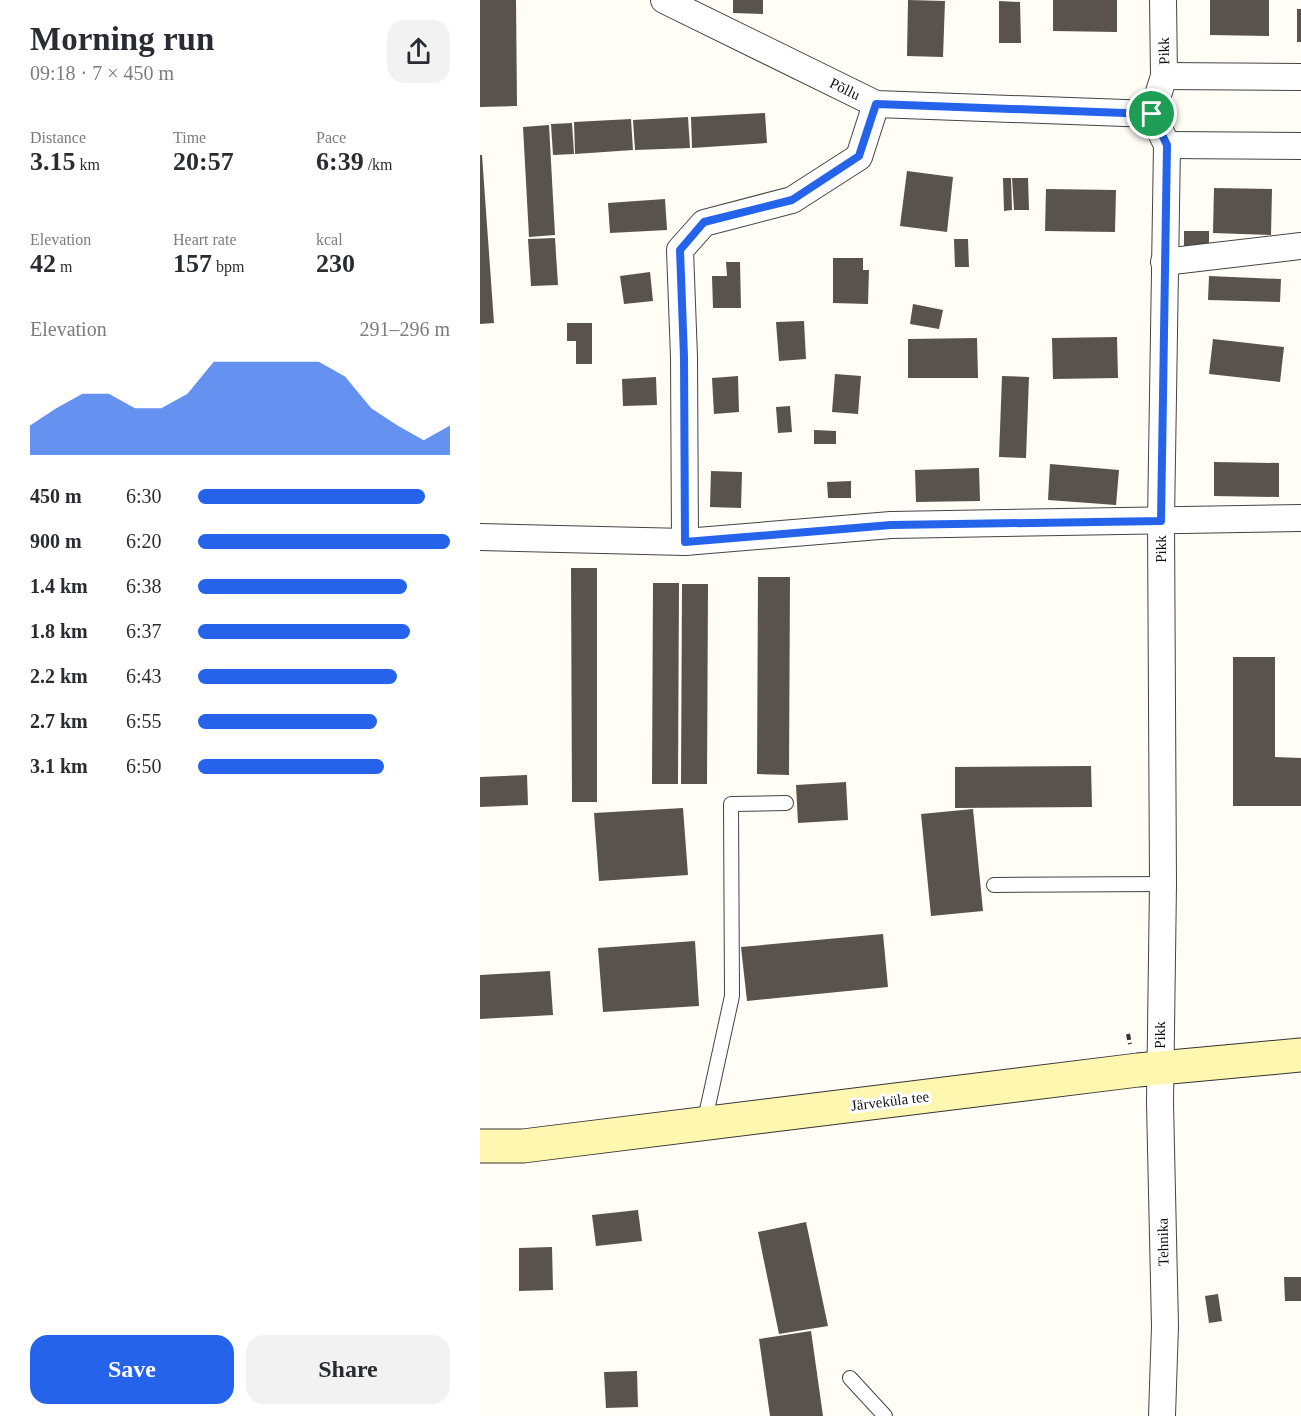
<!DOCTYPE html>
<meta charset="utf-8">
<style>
:root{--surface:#fff;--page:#f2f2f3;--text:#2b2b33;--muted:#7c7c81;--accent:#2563eb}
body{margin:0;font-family:"Times New Roman",serif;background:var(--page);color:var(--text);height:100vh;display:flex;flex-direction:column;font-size:22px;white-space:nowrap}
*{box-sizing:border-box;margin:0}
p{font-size:20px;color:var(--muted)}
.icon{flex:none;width:33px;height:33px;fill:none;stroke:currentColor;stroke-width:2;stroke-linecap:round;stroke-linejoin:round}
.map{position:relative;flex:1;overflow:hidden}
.side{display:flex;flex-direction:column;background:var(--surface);width:480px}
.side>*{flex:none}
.pin{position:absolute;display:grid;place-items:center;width:51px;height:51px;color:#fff;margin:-26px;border:3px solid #fff;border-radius:50%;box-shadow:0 2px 6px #0007}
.round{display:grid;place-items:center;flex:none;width:63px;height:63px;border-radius:18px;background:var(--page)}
.overview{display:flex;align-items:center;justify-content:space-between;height:102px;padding:0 30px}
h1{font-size:33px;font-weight:600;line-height:45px}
.stats{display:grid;grid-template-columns:repeat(3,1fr);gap:9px;height:102px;padding:6px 30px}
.stats div{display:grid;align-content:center}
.stats b{font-size:26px;font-weight:600}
.stats small{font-size:16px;font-weight:400}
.stats p{font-size:16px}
.chart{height:168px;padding:12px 30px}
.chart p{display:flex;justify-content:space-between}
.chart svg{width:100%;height:108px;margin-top:6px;fill:var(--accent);opacity:.7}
.button{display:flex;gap:12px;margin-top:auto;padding:12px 30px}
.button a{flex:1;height:69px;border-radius:18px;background:var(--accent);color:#fff;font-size:24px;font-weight:600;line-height:69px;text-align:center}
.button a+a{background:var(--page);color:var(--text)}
ul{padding:0 30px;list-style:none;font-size:20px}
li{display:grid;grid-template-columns:96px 72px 1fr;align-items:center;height:45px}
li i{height:15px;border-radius:8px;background:var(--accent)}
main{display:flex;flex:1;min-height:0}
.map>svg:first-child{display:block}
.building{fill:#5a524d}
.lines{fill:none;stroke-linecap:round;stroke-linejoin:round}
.service-casing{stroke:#444;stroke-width:16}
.minor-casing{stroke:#444;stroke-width:28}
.secondary-casing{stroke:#333;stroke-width:35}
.path{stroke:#333;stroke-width:4;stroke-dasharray:6 3;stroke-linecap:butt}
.service{stroke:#fff;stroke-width:14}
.minor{stroke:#fff;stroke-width:26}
.secondary{stroke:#fff6b0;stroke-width:33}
.route-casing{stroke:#fff;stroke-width:12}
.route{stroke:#2563eb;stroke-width:8}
.labels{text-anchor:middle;stroke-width:6;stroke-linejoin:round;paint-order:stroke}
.street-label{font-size:15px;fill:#111;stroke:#fff}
</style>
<main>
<section class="side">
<div class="overview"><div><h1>Morning run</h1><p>09:18 · 7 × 450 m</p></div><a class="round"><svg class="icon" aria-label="share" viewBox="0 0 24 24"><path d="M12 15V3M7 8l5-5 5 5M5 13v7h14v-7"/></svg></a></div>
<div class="stats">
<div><p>Distance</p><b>3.15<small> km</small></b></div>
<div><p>Time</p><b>20:57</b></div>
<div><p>Pace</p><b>6:39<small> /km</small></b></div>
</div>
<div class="stats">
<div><p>Elevation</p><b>42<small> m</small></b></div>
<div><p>Heart rate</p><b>157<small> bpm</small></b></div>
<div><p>kcal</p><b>230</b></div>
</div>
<div class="chart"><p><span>Elevation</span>291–296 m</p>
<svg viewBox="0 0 160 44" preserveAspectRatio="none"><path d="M0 44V32L10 25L20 19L30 19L40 25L50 25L60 19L70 6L80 6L90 6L100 6L110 6L120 12L130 25L140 32L150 38L160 32V44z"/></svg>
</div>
<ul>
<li><b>450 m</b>6:30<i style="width:90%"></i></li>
<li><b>900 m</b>6:20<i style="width:100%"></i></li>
<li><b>1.4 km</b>6:38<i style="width:83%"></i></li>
<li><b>1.8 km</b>6:37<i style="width:84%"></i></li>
<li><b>2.2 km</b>6:43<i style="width:79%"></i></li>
<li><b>2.7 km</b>6:55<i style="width:71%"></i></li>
<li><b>3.1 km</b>6:50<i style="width:74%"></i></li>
</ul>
<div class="button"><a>Save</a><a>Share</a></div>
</section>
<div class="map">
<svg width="821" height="1416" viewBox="0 0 821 1416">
<rect width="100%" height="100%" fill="#fffdf5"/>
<g class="building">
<path d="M0 0H36L37 106 0 107Z"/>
<path d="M253 0H283V14L253 13Z"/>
<path d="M428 0 465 1 463 57 427 56Z"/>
<path d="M573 0H637V32L573 31Z"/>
<path d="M730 0H789V36L730 35Z"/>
<path d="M519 1 540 2 541 43H519Z"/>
<rect x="817" y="9" width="4" height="33"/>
<path d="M285 113 287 143 212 148 211 117Z"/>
<path d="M208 117 210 148 155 150 153 120Z"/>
<path d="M151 119 153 150 95 154 94 122Z"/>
<path d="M92 123 94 154 73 155 71 124Z"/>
<path d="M69 125 75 235 49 237 43 127Z"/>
<path d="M0 155H2L14 323 0 324Z"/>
<path d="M427 171 473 177 467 232 420 226Z"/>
<path d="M523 178H531L532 210 524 211Z"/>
<path d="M532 178H548L549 210H534Z"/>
<path d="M734 188 792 189 791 235 733 233Z"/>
<path d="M566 189 636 190 635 232 565 231Z"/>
<path d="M185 199 187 230 130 233 128 203Z"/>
<rect x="704" y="231" width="25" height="18"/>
<path d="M75 238 78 285 51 286 48 239Z"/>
<path d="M474 239H488L489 267H475Z"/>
<path d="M353 258H383V270H389L388 304 353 303Z"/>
<path d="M246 262H260L261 308H233L232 276H247Z"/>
<path d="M170 272 173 301 144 304 140 276Z"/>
<path d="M729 276 801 279 800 302 728 300Z"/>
<path d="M433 304 463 310 459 329 430 324Z"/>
<path d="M324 321 326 359 299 361 296 322Z"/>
<path d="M87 323H112V364H96V341H87Z"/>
<path d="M637 337 638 378 573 379 572 338Z"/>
<path d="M497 338 498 378H428V339Z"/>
<path d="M733 339 804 347 800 382 729 374Z"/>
<path d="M355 374 381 376 378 414 352 412Z"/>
<path d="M258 376 259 412 234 414 232 378Z"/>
<path d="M522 376 549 377 546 458 519 457Z"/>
<path d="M176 377 177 405 143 406 142 379Z"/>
<path d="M310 406 312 432 298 433 296 407Z"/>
<path d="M334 430 356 431V444H334Z"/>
<path d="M734 462 799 463V497L734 496Z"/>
<path d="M570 464 639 470 636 505 568 500Z"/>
<path d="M499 468 500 501 436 502 435 470Z"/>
<path d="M231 471 262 472 261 508 230 507Z"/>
<path d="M371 481V498H348L347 482Z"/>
<path d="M91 568H117V802H92Z"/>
<path d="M278 577H310L309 775 277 774Z"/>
<path d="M173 583H199L198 784H172Z"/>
<path d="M202 584H228L227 784H201Z"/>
<path d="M753 657H795V757L821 758V806H753Z"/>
<path d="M611 766 612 807 475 808V767Z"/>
<path d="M47 775 48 805 0 807V777Z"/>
<path d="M366 782 368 820 318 823 316 785Z"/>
<path d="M203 808 208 875 119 881 114 813Z"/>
<path d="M493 809 503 911 451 916 441 814Z"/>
<path d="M403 934 408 987 267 1001 261 947Z"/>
<path d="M215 941 219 1006 123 1012 118 948Z"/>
<path d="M70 971 73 1015 0 1019V975Z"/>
<path d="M158 1210 162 1241 116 1246 112 1215Z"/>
<path d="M326 1222 348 1326 299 1334 278 1232Z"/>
<path d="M72 1247 73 1290 39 1291V1248Z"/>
<path d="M804 1277H821V1301H805Z"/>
<path d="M738 1294 742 1321 729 1323 725 1296Z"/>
<path d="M331 1331 343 1416H290L279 1339Z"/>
<path d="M157 1371 158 1407 126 1408 124 1372Z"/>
</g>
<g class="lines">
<defs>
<g id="service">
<path d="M514 885 683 884"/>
<path d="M224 1124 252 996 251 804 306 803"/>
<path d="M370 1378 405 1416"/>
</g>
<g id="minor">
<path d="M184 0 396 104 672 114"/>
<path d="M684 76 821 77"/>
<path d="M687 145 821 146"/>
<path d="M684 262 821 246"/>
<path d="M0 537 205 542 411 525 821 518"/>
<path d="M205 542 204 357 200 250 224 223 312 200 379 157 396 104"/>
<path d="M682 1416 685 1326 680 1103 683 884 681 521 687 145 672 114 684 76 683 0"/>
</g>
<path id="secondary" d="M0 1146H43L658 1070 821 1055"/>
</defs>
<use href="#service" class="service-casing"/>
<use href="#minor" class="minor-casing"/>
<use href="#secondary" class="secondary-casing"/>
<path class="path" d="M648 1034 650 1044"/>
<use href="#service" class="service"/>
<use href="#minor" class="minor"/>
<use href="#secondary" class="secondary"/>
</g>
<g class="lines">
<defs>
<path id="route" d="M396 104 672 114 687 145 681 521 411 525 205 542 204 357 200 250 224 222 312 200 379 156Z"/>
</defs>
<use href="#route" class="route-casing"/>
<use href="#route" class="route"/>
</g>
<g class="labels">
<g class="street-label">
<text transform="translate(684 51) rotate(-91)" y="5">Pikk</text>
<text transform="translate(365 89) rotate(26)" y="5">Põllu</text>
<text transform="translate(681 549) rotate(-90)" y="5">Pikk</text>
<text transform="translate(680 1035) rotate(-90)" y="5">Pikk</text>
<text transform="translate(410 1101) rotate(-7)" y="5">Järveküla tee</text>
<text transform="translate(683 1242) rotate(-91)" y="5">Tehnika</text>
</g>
</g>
</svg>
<div class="pin" style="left:672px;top:114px;background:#1e9e55"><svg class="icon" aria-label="arrive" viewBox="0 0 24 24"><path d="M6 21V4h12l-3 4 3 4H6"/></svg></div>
</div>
</main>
